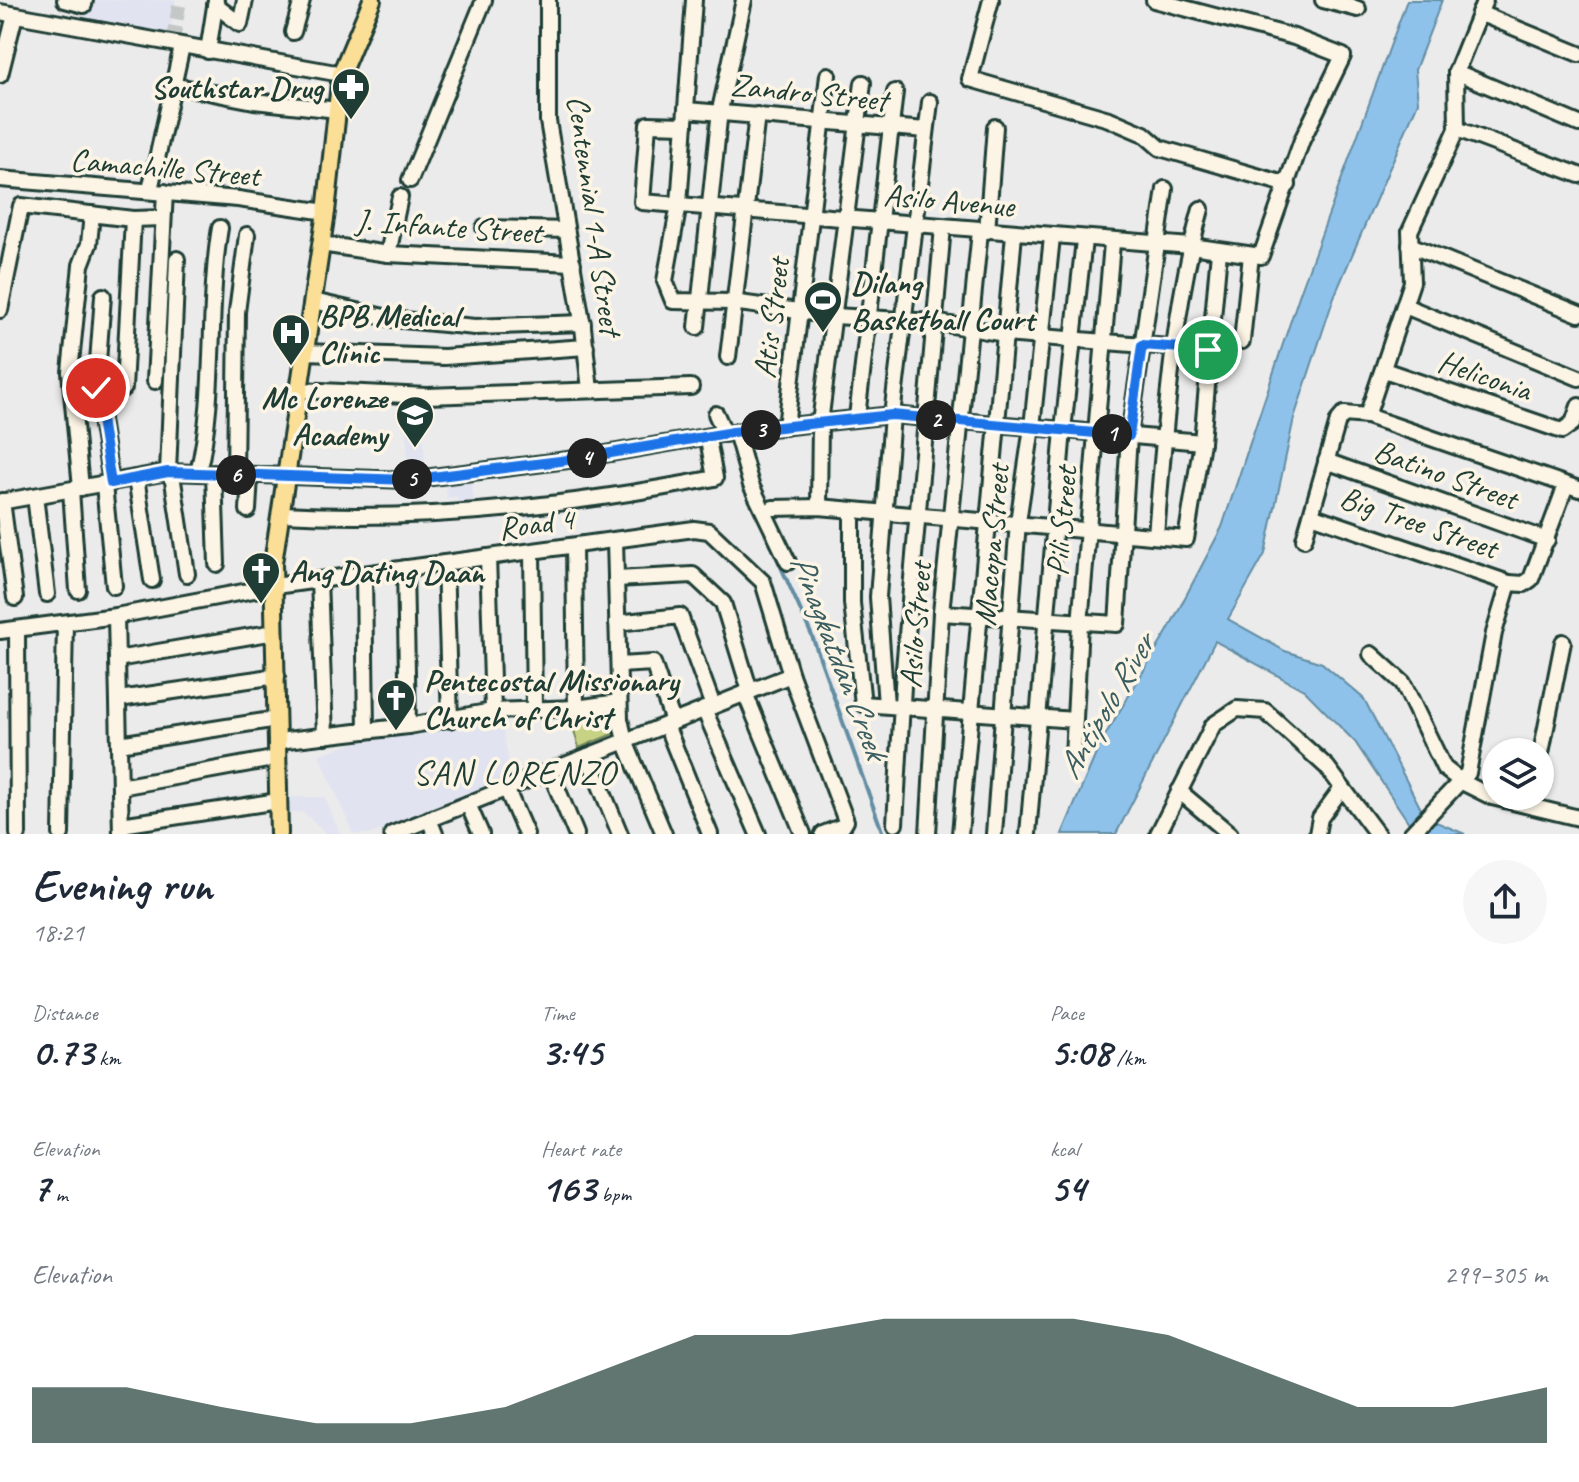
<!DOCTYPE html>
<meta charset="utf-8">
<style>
:root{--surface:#fff;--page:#f6f6f7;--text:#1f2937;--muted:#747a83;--accent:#1f3d34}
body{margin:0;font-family:Caveat,sans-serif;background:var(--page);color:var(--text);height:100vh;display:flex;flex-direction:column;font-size:30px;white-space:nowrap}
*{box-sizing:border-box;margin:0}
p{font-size:26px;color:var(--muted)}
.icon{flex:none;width:44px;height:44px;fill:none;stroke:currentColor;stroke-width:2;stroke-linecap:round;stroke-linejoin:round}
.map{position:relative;height:834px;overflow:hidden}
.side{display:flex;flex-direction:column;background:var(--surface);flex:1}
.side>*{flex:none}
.buttons{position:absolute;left:1482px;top:738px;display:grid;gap:16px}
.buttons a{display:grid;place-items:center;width:72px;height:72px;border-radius:50%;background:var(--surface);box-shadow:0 2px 6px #0004;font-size:40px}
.pin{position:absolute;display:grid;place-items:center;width:68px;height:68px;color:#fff;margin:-34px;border:4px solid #fff;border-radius:50%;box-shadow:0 2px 8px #0007}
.km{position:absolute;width:40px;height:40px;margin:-20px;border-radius:50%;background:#222;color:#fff;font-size:22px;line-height:40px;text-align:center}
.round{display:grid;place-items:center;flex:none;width:84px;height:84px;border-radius:42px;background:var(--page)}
.summary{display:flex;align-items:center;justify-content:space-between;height:136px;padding:0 32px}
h1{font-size:44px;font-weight:800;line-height:60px}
.metrics{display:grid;grid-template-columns:repeat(3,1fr);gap:12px;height:136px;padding:8px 32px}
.metrics div{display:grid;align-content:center}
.metrics b{font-size:40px;font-weight:800}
.metrics small{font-size:22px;font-weight:400}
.metrics p{font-size:22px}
.chart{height:224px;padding:16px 32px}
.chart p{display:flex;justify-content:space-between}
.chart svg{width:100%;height:144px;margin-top:8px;fill:var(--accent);opacity:.7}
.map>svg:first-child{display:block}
.built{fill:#e1e4f0}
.green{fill:#c7d285;stroke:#73885c;stroke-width:2}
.water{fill:#8fc2eb;stroke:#628da2;stroke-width:2}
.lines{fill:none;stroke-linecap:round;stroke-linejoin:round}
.stream{stroke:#628da2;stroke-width:4}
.minor-tunnel{stroke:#c3c8c7;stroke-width:14;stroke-dasharray:14 7;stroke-linecap:butt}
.minor-casing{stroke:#1f3d34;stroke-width:20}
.major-casing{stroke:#1f3d34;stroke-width:22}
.minor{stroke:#fcf5e5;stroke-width:14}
.major{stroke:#fbdf96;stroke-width:16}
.route-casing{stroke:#fff;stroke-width:16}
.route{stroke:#1a73e8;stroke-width:10}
.labels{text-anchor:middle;stroke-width:7;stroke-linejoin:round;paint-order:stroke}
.poi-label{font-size:32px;font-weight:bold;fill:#1f3d34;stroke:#fcf5e5;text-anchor:start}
.street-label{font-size:32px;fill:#1f3d34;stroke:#fcf5e5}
.water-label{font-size:34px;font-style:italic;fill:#3b5e62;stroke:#fcf5e5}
.neighbourhood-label{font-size:34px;letter-spacing:2px;fill:#1f3d34;stroke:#fcf5e5}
</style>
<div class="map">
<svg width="1579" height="834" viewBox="0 0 1579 834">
<rect width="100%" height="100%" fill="#ecebec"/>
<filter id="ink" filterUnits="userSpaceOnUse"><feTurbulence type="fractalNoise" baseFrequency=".0125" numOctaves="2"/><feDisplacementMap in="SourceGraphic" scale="16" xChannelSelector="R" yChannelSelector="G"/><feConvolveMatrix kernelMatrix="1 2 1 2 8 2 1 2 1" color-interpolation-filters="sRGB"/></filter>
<g filter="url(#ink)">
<g class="built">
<path d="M88 0H176L168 40 83 22Z"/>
<path d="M406 428H423L425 470H408Z"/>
<path d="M471 477 475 508 459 510 457 497 447 498 445 479Z"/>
<path d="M501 715 511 777 372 834H353L319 754 379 736Z"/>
<path d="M288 797H325L340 834H326L303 812 289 813Z"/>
</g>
<path class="green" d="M613 704 615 733 579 748 568 710Z"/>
<path class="water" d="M1407 0H1442L1415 70 1418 102 1334 297 1294 418 1265 554 1228 619 1285 651 1322 663 1364 699 1421 809 1436 822 1465 834H1429L1409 823 1355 742 1304 690 1215 641 1116 834H1062L1101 742 1167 632 1222 527 1300 293Z"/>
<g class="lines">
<path class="stream" d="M750 498 812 636 883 834"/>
<path class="minor-tunnel" d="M173 40 180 0"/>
<defs>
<g id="minor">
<path d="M65 0 84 5 85 0"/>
<path d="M548 0V121L583 327 590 390"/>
<path d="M694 0 679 204 665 281 673 301 732 302 835 316 934 322 1005 334 1208 350"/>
<path d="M991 0 970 79 1109 119 1144 134 1160 148 1288 185"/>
<path d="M1323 0 1358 9"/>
<path d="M215 5 240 24 245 0"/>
<path d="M0 12 341 74"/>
<path d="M1479 13 1579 54"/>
<path d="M293 32 302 0"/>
<path d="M208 51 216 0"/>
<path d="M1456 72 1579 124"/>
<path d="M0 75 15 15"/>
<path d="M172 85 254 101 338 110"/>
<path d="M686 110 926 130"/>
<path d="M685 125 648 124 642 202 1191 246 1261 256 1302 140 1343 56 1294 37 1154 0"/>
<path d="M1457 129 1579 175"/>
<path d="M0 179 238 199 326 212"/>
<path d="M410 180 484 0"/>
<path d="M150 190 182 46"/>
<path d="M484 228 566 230"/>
<path d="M987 231 995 127"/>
<path d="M321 244 388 254 573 263"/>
<path d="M1410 245 1579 314"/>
<path d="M388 254 400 197"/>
<path d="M177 259 168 472 173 481 187 574"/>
<path d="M103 296 96 388 111 483"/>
<path d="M313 301 393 319 475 327 583 323"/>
<path d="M1405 306 1579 378"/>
<path d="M0 310 21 206 133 219 162 218"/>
<path d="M697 327 720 110 744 0"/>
<path d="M1242 341 1251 255"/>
<path d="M305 352 444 357 586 347"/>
<path d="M728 357 757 115"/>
<path d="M1384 370 1562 431 1573 423 1579 406"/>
<path d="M155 381 165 192"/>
<path d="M124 388 133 219"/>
<path d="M300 390 427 396 691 387"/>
<path d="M716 414 725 434"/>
<path d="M1367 416 1412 282 1410 231 1457 129 1456 72 1485 0"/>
<path d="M857 417 895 92"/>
<path d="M786 427 828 75"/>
<path d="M736 432 751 485 788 562"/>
<path d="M1326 461 1547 540"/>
<path d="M198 472C217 397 207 305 220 228"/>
<path d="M214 473 217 564"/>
<path d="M235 475 237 312 247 235"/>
<path d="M136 478 152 580"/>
<path d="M104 485 114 586"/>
<path d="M81 488 70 372 81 265 89 244 92 214"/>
<path d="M71 490 78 590"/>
<path d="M35 496 47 594"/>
<path d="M2 501 15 598"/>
<path d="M0 502 168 472 408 480 576 459 733 432 892 415 1202 442"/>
<path d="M819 507 820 423 863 83"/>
<path d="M773 508 819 507 1186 539 1202 442 1219 251"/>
<path d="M248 510 250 476"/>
<path d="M852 510V603L863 704 1074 720"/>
<path d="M282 514C424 522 576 505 715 478L708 439"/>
<path d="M1311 515 1509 583"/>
<path d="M1156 535C1165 427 1172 314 1201 209"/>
<path d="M1304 539 1338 421 1344 414 1367 416 1579 489"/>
<path d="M615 541 620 719 625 741 664 834"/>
<path d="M574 546 576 708"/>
<path d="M532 552 534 708"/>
<path d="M488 557 493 711"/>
<path d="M445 563 450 720"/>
<path d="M405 568 408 726"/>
<path d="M364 574 366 731"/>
<path d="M616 579 693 575 723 603 750 691"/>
<path d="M319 580 325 736"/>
<path d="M941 613 1117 624 1129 436 1165 189"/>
<path d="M116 616 121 834"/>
<path d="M617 623 680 616 713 706"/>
<path d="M17 630 18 834"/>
<path d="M0 631 116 616 275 586 694 529 709 531 763 582 791 675 846 821 843 826 823 834"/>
<path d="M1371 654 1403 683 1444 768 1462 782 1492 797 1579 818"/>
<path d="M117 659 275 632"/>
<path d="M619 665 653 663 673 722"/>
<path d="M745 693 803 834"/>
<path d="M119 699 277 676"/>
<path d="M886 705 878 597 892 415 930 102"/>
<path d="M704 709 758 834"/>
<path d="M666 725 710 834"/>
<path d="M278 741 408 726 493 711 576 708 619 702"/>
<path d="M119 744 277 719"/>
<path d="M588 756 620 834"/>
<path d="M1073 756 1080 624 1112 243"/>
<path d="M1540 758 1563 642"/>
<path d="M550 771 576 834"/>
<path d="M120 787 278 758"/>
<path d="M506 788 526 834"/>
<path d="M1179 791 1230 834"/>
<path d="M468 804 481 834"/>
<path d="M429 819 435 834"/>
<path d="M895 824 904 669 943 227"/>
<path d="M121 825 278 801"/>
<path d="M61 834 65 623"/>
<path d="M392 834 791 675"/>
<path d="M928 834 941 613 980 231"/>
<path d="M960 834 1014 234"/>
<path d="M994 834 1018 522 1032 427 1052 237"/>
<path d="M1028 834 1063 430 1084 240"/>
<path d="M1158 834 1213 725 1237 709 1265 711 1327 767 1377 834"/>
<path d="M1317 834 1320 818 1342 788"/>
<path d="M1411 834 1468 773 1494 633 1509 583 1524 584 1531 579 1566 485"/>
</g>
<path id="major" d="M279 834 273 563 326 212 341 74 372 0"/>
</defs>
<use href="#minor" class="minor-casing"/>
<use href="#major" class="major-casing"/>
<use href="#minor" class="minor"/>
<use href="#major" class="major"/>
</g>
</g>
<g class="lines" filter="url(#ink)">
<defs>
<path id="route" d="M96 388 111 483 168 472 408 480 576 459 733 432 892 415 1129 436 1142 345 1208 350"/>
</defs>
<use href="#route" class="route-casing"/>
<use href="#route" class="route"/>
</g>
<defs>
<symbol id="pharmacy-pin" viewBox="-11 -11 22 30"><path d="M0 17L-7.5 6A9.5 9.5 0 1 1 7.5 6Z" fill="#1f3d34" stroke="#fcf5e5"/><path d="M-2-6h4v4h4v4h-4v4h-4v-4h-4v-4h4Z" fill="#fff"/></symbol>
<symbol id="stadium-pin" viewBox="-11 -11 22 30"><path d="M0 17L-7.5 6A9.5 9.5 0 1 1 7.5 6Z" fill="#1f3d34" stroke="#fcf5e5"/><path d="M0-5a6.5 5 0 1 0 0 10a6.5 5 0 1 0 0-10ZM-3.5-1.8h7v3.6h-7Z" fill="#fff"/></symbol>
<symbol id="hospital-pin" viewBox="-11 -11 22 30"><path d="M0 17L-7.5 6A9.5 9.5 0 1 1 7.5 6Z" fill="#1f3d34" stroke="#fcf5e5"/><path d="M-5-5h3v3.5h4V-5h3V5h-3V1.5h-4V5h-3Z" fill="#fff"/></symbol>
<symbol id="school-pin" viewBox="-11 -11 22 30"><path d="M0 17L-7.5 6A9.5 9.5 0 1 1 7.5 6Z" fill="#1f3d34" stroke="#fcf5e5"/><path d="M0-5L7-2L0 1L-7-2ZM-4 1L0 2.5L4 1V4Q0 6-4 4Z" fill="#fff"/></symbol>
<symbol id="church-pin" viewBox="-11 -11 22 30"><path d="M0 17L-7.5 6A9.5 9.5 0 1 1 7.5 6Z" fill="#1f3d34" stroke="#fcf5e5"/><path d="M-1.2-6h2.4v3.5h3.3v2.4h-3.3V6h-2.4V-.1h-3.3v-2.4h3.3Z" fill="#fff"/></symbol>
</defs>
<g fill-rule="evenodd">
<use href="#pharmacy-pin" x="329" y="65" width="44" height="60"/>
<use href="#stadium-pin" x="801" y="278" width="44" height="60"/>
<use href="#hospital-pin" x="269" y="311" width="44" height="60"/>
<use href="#school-pin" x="393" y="393" width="44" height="60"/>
<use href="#church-pin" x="239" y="549" width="44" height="60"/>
<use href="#church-pin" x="374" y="676" width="44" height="60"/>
</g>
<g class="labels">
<g class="poi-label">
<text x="323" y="98" text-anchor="end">Southstar Drug</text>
<text x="851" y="293">Dilang<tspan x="851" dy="37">Basketball Court</tspan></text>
<text x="319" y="326">BPB Medical<tspan x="319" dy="37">Clinic</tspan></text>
<text x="387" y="408" text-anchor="end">Mc Lorenze<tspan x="387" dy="37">Academy</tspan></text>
<text x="289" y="582">Ang Dating Daan</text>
<text x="424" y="691">Pentecostal Missionary<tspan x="424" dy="37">Church of Christ</tspan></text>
</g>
<g class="street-label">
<text transform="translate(809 92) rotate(6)" y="11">Zandro Street</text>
<text transform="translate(165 167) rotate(5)" y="11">Camachille Street</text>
<text transform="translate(949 200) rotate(5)" y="11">Asilo Avenue</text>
<text transform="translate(595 215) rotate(82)" y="11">Centennial 1-A Street</text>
<text transform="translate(449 226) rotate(4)" y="11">J. Infante Street</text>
<text transform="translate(771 318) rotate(-83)" y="11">Atis Street</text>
<text transform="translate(1485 375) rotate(19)" y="11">Heliconia</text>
<text transform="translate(1446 474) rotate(20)" y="11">Batino Street</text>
<text transform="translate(1061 521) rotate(-85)" y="11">Pili Street</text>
<text transform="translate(1419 522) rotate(19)" y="11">Big Tree Street</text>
<text transform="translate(536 523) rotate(-8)" y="11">Road 4</text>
<text transform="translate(991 545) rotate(-85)" y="11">Macopa Street</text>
<text transform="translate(915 625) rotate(-85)" y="11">Asilo Street</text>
</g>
<g class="water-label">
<text transform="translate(840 656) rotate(69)" y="12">Pinagkatdan Creek</text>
<text transform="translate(1105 706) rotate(-60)" y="12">Antipolo River</text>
</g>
<g class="neighbourhood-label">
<text x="515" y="784">SAN LORENZO</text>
</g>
</g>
</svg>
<div class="buttons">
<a><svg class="icon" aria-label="layers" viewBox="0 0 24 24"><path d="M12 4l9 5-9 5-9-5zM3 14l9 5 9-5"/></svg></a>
</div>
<div class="pin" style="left:1208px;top:350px;background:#1e9e55"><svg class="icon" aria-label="arrive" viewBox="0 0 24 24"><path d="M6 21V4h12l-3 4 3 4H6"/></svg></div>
<div class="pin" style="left:96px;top:388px;background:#d93025"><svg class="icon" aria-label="check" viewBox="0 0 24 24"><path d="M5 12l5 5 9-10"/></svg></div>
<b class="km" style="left:1112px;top:434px">1</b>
<b class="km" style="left:936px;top:420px">2</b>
<b class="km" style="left:761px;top:430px">3</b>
<b class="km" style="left:587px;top:458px">4</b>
<b class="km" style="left:412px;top:479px">5</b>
<b class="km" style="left:236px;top:475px">6</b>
</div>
<section class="side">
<div class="summary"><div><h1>Evening run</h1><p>18:21</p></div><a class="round"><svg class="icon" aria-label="share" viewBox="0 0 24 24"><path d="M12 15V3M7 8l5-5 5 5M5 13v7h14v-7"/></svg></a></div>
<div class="metrics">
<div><p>Distance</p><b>0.73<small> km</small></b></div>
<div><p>Time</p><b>3:45</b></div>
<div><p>Pace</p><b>5:08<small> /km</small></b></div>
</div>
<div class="metrics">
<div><p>Elevation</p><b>7<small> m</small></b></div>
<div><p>Heart rate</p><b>163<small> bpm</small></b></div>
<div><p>kcal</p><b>54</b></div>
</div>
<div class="chart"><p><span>Elevation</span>299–305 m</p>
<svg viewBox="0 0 160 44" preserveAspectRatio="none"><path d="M0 44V27L10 27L20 33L30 38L40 38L50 33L60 22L70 11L80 11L90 6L100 6L110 6L120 11L130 22L140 33L150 33L160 27V44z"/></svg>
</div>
</section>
